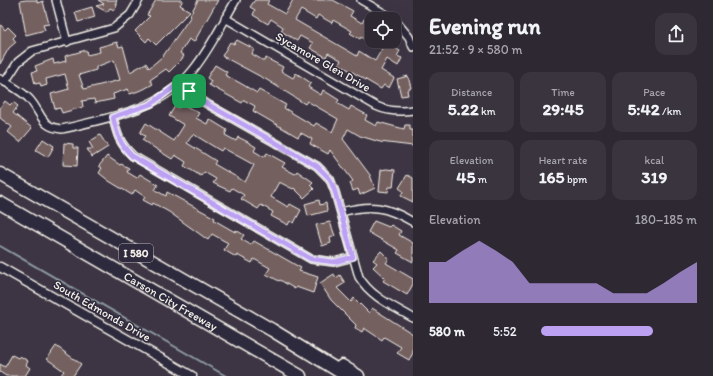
<!DOCTYPE html>
<meta charset="utf-8">
<style>
:root{--surface:#2e2833;--page:#3a343f;--text:#f1f3f6;--muted:#a7a6ac;--line:#49444e;--accent:#bca0f2}
body{margin:0;font-family:Itim,sans-serif;background:var(--page);color:var(--text);height:100vh;display:flex;flex-direction:column;font-size:15px;white-space:nowrap}
*{box-sizing:border-box;margin:0}
p{font-size:13px;color:var(--muted)}
.icon{flex:none;width:22px;height:22px;fill:none;stroke:currentColor;stroke-width:2;stroke-linecap:round;stroke-linejoin:round}
.map{position:relative;flex:1;overflow:hidden}
.sheet{display:flex;flex-direction:column;background:var(--surface);width:300px}
.sheet>*{flex:none}
.fabs{position:absolute;left:365px;top:12px;display:grid;gap:8px}
.fabs a{display:grid;place-items:center;width:36px;height:36px;border-radius:8px;background:var(--surface);box-shadow:0 4px 16px #0002,0 0 0 1px var(--line);font-size:20px}
.pin{position:absolute;display:grid;place-items:center;width:34px;height:34px;color:#fff;margin:-17px;border-radius:8px;box-shadow:0 2px 6px #0006}
.round{display:grid;place-items:center;flex:none;width:42px;height:42px;border-radius:12px;background:var(--page)}
.summary{display:flex;align-items:center;justify-content:space-between;height:68px;padding:0 16px}
h1{font-size:22px;font-weight:700;line-height:30px}
.figures{display:grid;grid-template-columns:repeat(3,1fr);gap:6px;height:68px;padding:4px 16px}
.figures div{display:grid;align-content:center;border-radius:10px;background:var(--page);text-align:center}
.figures b{font-size:17px;font-weight:700}
.figures small{font-size:11px;font-weight:400}
.figures p{font-size:11px}
.chart{height:112px;padding:8px 16px}
.chart p{display:flex;justify-content:space-between}
.chart svg{width:100%;height:72px;margin-top:4px;fill:var(--accent);opacity:.7}
ul{padding:0 16px;list-style:none;font-size:13px}
li{display:grid;grid-template-columns:64px 48px 1fr;align-items:center;height:30px}
li i{height:10px;border-radius:5px;background:var(--accent)}
main{display:flex;flex:1;min-height:0}
.map>svg:first-child{display:block}
.lines{fill:none;stroke-linecap:round;stroke-linejoin:round}
.stream{stroke:#8f9ca2;stroke-width:2}
.building{fill:#746061;stroke:#f4f1e8;fill-rule:evenodd}
.minor-casing{stroke:#f4f1e8;stroke-width:10}
.tertiary-casing{stroke:#f4f1e8;stroke-width:11}
.motorway-casing{stroke:#f4f1e8;stroke-width:15}
.minor{stroke:#2f2a3d;stroke-width:7}
.tertiary{stroke:#2f2a3d;stroke-width:8}
.motorway{stroke:#2f2a3d;stroke-width:12}
.route-casing{stroke:#fff;stroke-width:8}
.route{stroke:#bca0f2;stroke-width:5}
.labels{text-anchor:middle;stroke-width:3;stroke-linejoin:round;paint-order:stroke}
.shield{fill:#2f2a3d;stroke:#b9b5b5;stroke-width:1}
.shield-label{font-size:11px;font-weight:bold;fill:#f4f1e8}
.street-label{font-size:12px;fill:#f4f1e8;stroke:#2f2a3d}
</style>
<main>
<div class="map">
<svg width="413" height="376" viewBox="0 0 413 376">
<rect width="100%" height="100%" fill="#3d3544"/>
<filter id="ink" filterUnits="userSpaceOnUse"><feTurbulence type="fractalNoise" baseFrequency=".025" numOctaves="2"/><feDisplacementMap in="SourceGraphic" scale="8" xChannelSelector="R" yChannelSelector="G"/><feConvolveMatrix kernelMatrix="1 2 1 2 8 2 1 2 1" color-interpolation-filters="sRGB"/></filter>
<g filter="url(#ink)">
<g class="lines">
<path class="stream" d="M0 246 226 376"/>
</g>
<g class="building">
<path d="M26 0H37V3L43 1 49 24 43 25 45 30 26 35 20 1Z"/>
<path d="M98 0H117L115 4 117 5 114 10 110 8 107 12 96 6 104 4Z"/>
<path d="M156 0H183L180 5 190 11 156 45 149 38 146 42 135 31 150 16 147 15Z"/>
<path d="M198 0H218L194 42 189 39 180 53 184 56 181 60 169 72 166 69 150 80 153 84 144 89 130 94 128 89 113 94 114 99 95 103 94 99 82 101 83 107 62 113 60 108 55 109 51 94 69 89 65 74 46 79 47 85 41 87 40 83 35 84 32 72 37 71 35 66 53 59 54 64 66 61 65 56 86 50 87 55 100 52 99 47 117 42 119 47 123 46 130 72 146 63 149 68 163 56 191 16 190 15ZM114 60 120 80 84 89 79 75 96 70V67Z"/>
<path d="M255 0H269L267 4 285 14 293 0H333L353 11 350 16 362 23 364 19 372 23V41H382L400 51 397 56 402 58 398 66 387 59 381 70 394 78 389 88 384 85 381 89 339 64 341 60 328 53 326 57 310 48 313 43 300 36 297 41 281 31 283 27 271 19 268 24 253 15 255 10 250 7ZM301 10 316 19 318 15 332 23 333 20 352 31 350 33 360 39 361 37 382 49 375 61 359 51 357 56 295 20Z"/>
<path d="M92 7 95 17 78 22 75 12Z"/>
<path d="M0 24 5 30 8 27 16 35 13 38 16 42 9 48 0 64Z"/>
<path d="M237 40 254 49 252 54 264 61 266 58 283 67 281 71 293 78 296 73 311 83 308 87 321 95 323 90 339 100 337 103 349 110 351 106 358 110 367 115 365 120 376 126 378 122 404 129 405 125H410V130H413V146L380 142 360 136 348 129 343 139 370 175 375 188 360 195 358 189 353 191 350 183 353 181 330 150 328 154 310 144 312 139 301 133 298 137 253 111 255 106 244 100 242 103 209 85 211 81 207 78 215 65 227 72 225 75 240 83 257 93 259 90 286 105 284 108 314 126 316 123 332 132 338 119 307 101 305 104 267 80 222 56 230 42 234 44Z"/>
<path d="M408 76 411 88 407 90 408 95 401 96 397 79Z"/>
<path d="M5 101 10 105 13 102 18 106 13 113 32 128 20 142 8 132 12 127 0 118V108Z"/>
<path d="M182 104 199 113 196 118 207 124 209 119 227 130 225 135 236 141 238 137 248 142 256 147 254 151 264 157 267 153 285 163 282 167 295 174 297 171 313 182 310 185 314 189 304 198 294 188 293 189 279 182 273 193 271 197 288 207 290 204 301 210 294 223 290 221 288 225 271 216 273 212 261 205 258 209 241 199 244 195 232 188 230 191 219 186 213 183 216 179 204 172 201 176 184 166 186 162 175 155 172 159 142 140 145 136 140 133 146 123 174 141 184 125 169 116 175 106 179 108ZM193 134 221 151 223 148 254 165 245 182 214 164 216 161 187 143Z"/>
<path d="M100 135 108 147 92 157 87 149H93L89 142Z"/>
<path d="M43 139 54 146 48 157 36 150Z"/>
<path d="M64 143 73 144V148H78L77 166 63 165Z"/>
<path d="M107 156 120 165 121 164 129 168 127 172 137 178 140 174 158 185 155 190 166 196 167 192 215 218 214 220 235 232 236 230 244 235 241 239 251 245 254 241 301 268 299 271 318 277 313 293 296 287 295 289 280 280 279 281 266 274 270 268 254 259 252 263 237 255 236 257 224 250 228 243 212 234 208 240 169 212 153 203 152 205 143 200 145 197 135 190 132 195 109 181 99 173 102 168 99 166Z"/>
<path d="M386 169 395 170 393 187H389L388 192 379 191 381 170Z"/>
<path d="M407 175 413 178V202L401 196 403 191 399 188Z"/>
<path d="M319 200 320 205 326 203 327 211 308 216 305 204Z"/>
<path d="M374 221 389 227 391 225 401 231 399 235 413 243V262L397 253 399 250 368 232Z"/>
<path d="M330 222 335 236 330 238 331 243 322 246 316 225Z"/>
<path d="M381 251 389 259 386 263 413 279V284L407 295 383 281 385 278 373 267 377 263 373 260Z"/>
<path d="M334 274 336 278 340 275 345 283 337 288 351 302 354 298 369 313 372 308 413 334V353L409 360 397 353 401 347 384 337 382 340 364 328 362 332 355 328 356 325 331 300 320 283Z"/>
<path d="M56 346 81 364 73 376H60L64 371 47 359Z"/>
<path d="M12 355 18 358 20 356 28 361 26 365 30 368 25 376H6L0 372V364L5 367Z"/>
</g>
<g class="lines">
<defs>
<g id="minor">
<path d="M56 0 67 42"/>
<path d="M361 0 394 19"/>
<path d="M225 18 376 106C389 112 400 112 413 110"/>
<path d="M394 19 409 37 413 47"/>
<path d="M0 79C10 85 24 92 31 101 43 116 41 127 62 129 108 118 162 110 193 70 210 49 222 24 236 0"/>
<path d="M5 82 18 62 32 51 114 28 130 15 139 0"/>
<path d="M181 82 200 100 317 166 330 179 335 192 359 277C371 297 393 306 413 318"/>
<path d="M113 117C117 134 119 143 133 156L311 259 334 262 353 257"/>
<path d="M341 212C371 204 386 206 413 222"/>
</g>
<path id="tertiary" d="M0 267 192 376"/>
<g id="motorway">
<path d="M0 174 272 330 347 376"/>
<path id="s1" d="M0 203 300 376"/>
<path d="M342 366 358 376"/>
</g>
</defs>
<use href="#minor" class="minor-casing"/>
<use href="#tertiary" class="tertiary-casing"/>
<use href="#motorway" class="motorway-casing"/>
<use href="#minor" class="minor"/>
<use href="#tertiary" class="tertiary"/>
<use href="#motorway" class="motorway"/>
</g>
</g>
<g class="lines" filter="url(#ink)">
<defs>
<path id="route" d="M181 82 200 100 317 166 330 179 335 192 353 257 334 262 311 259 132 156C119 143 117 134 113 117L151 104Z"/>
</defs>
<use href="#route" class="route-casing"/>
<use href="#route" class="route"/>
</g>
<g class="labels">
<rect class="shield" x="119" y="244" width="34" height="18" rx="3"/>
<g class="shield-label">
<text x="136" y="257">I 580</text>
</g>
<g class="street-label">
<text transform="translate(323 62) rotate(30)" y="4">Sycamore Glen Drive</text>
<text dy="4" stroke="none"><textPath href="#s1" startOffset="197">Carson City Freeway</textPath></text>
<text transform="translate(102 311) rotate(30)" y="4">South Edmonds Drive</text>
</g>
</g>
</svg>
<div class="fabs">
<a><svg class="icon" aria-label="locate" viewBox="0 0 24 24"><circle cx="12" cy="12" r="6"/><path d="M12 2v4M12 18v4M2 12h4M18 12h4"/></svg></a>
</div>
<div class="pin" style="left:189px;top:91px;background:#1e9e55"><svg class="icon" aria-label="arrive" viewBox="0 0 24 24"><path d="M6 21V4h12l-3 4 3 4H6"/></svg></div>
</div>
<section class="sheet">
<div class="summary"><div><h1>Evening run</h1><p>21:52 · 9 × 580 m</p></div><a class="round"><svg class="icon" aria-label="share" viewBox="0 0 24 24"><path d="M12 15V3M7 8l5-5 5 5M5 13v7h14v-7"/></svg></a></div>
<div class="figures">
<div><p>Distance</p><b>5.22<small> km</small></b></div>
<div><p>Time</p><b>29:45</b></div>
<div><p>Pace</p><b>5:42<small> /km</small></b></div>
</div>
<div class="figures">
<div><p>Elevation</p><b>45<small> m</small></b></div>
<div><p>Heart rate</p><b>165<small> bpm</small></b></div>
<div><p>kcal</p><b>319</b></div>
</div>
<div class="chart"><p><span>Elevation</span>180–185 m</p>
<svg viewBox="0 0 160 44" preserveAspectRatio="none"><path d="M0 44V19L10 19L20 12L30 6L40 12L50 19L60 32L70 32L80 32L90 32L100 32L110 38L120 38L130 38L140 32L150 25L160 19V44z"/></svg>
</div>
<ul>
<li><b>580 m</b>5:52<i style="width:72%"></i></li>
</ul>
</section>
</main>
